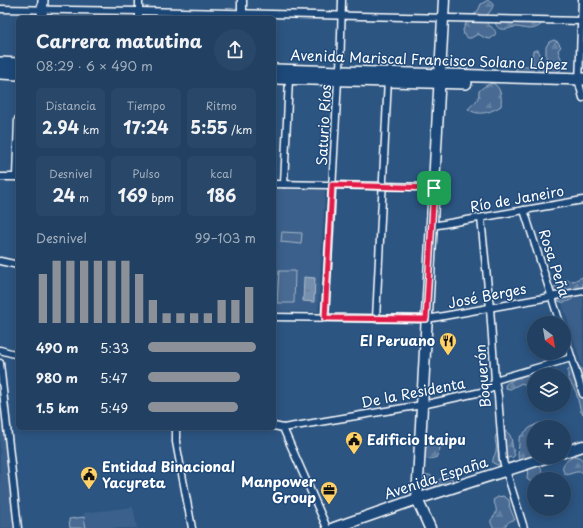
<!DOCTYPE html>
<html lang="es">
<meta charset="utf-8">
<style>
:root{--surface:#214062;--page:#294768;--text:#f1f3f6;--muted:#a2afbe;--line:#3e5977;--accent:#8c9099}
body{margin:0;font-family:"Playpen Sans",sans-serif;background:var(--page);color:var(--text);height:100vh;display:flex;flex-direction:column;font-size:15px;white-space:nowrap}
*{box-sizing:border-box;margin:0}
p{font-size:13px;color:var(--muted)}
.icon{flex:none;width:22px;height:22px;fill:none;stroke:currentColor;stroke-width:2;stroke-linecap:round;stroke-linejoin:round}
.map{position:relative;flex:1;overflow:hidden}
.details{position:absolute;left:16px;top:16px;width:260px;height:414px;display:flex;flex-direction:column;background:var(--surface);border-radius:6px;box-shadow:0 2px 10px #0003,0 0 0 1px var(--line)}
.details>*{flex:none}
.needle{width:26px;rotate:149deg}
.buttons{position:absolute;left:527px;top:316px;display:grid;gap:8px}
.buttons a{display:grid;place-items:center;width:44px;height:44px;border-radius:50%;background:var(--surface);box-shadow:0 2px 10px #0003,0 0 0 1px var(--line);font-size:20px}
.pin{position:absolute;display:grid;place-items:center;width:34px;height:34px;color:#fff;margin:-17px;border-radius:8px;box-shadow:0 2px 6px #0006}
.round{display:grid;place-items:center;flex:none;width:42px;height:42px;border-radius:21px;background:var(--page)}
.headline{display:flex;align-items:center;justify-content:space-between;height:68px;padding:0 20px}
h1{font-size:18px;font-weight:700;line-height:30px}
.stats{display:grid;grid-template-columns:repeat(3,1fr);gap:6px;height:68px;padding:4px 20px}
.stats div{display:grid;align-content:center;border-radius:6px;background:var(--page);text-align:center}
.stats b{font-size:17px;font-weight:700}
.stats small{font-size:11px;font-weight:400}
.stats p{font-size:11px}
.chart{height:112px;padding:8px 20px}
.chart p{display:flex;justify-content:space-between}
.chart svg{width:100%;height:72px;margin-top:4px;stroke:var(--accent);stroke-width:6}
ul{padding:0 20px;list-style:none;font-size:13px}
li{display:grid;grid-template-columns:64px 48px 1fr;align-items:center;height:30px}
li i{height:10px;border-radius:5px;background:var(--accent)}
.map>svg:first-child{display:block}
.built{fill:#3b618b}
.forest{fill:url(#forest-firs);stroke:#a4b5c8}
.pitch{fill:#486b92;stroke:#a4b5c8}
.water{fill:url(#water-ripples);stroke:#acbcce}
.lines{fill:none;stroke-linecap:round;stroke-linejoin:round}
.minor-casing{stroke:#fff;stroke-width:9}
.tertiary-casing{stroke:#fff;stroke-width:11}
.secondary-casing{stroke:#fff;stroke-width:12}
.primary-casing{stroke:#fff;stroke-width:13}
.trunk-casing{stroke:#fff;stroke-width:14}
.minor{stroke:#1f4a7a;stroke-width:6}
.tertiary{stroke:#1f4a7a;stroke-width:8}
.secondary{stroke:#1f4a7a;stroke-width:9}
.primary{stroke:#1f4a7a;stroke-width:10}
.trunk{stroke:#1f4a7a;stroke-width:11}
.route-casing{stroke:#fff;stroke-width:8}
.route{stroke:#e11d48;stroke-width:5}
.labels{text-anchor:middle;stroke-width:3;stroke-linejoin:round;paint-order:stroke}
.street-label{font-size:14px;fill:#fff;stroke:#1f4a7a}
.poi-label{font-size:14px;font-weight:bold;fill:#fff;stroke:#1f4a7a;text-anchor:end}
</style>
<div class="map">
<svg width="583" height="528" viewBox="0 0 583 528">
<defs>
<pattern id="forest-firs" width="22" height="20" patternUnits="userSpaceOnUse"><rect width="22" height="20" fill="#486b92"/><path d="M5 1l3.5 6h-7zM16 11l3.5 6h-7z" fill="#6381a2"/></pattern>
<pattern id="water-ripples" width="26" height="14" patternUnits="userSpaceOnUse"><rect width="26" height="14" fill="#748fad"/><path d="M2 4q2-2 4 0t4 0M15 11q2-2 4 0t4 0" fill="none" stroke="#66788b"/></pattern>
</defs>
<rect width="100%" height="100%" fill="#2c5582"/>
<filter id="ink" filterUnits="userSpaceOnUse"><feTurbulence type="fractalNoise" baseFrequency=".025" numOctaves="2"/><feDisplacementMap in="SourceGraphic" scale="8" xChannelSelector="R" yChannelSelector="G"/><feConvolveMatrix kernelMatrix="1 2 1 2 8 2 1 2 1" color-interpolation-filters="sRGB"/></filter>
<g filter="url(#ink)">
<g class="built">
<path d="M274 189 325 190 318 312 274 311Z"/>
<path d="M583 297V368L561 300Z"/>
<path d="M0 403 8 476 13 528H0Z"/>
<path d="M133 507 137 528H86L84 513Z"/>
</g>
<g class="forest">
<path d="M488 0C498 3 491 10 487 15 485 17 486 19 485 21 490 28 503 31 490 39L485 38 478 34 471 38H468L464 35 463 30 468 18 476 13 479 9 481 4Z"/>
<path d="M504 21 508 24 509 21H541L542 24C531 33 525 27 514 27 510 28 505 30 501 29 497 28 496 25 495 22Z"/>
<path d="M554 40 558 42 561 47 558 50C561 61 570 71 551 73L547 70 546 68V47L549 42Z"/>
<path d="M536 50H538C542 57 544 66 543 74L514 72 515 70 521 66H529L531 64 533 51Z"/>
<path d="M493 83C501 88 502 97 501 106 491 112 479 117 468 109 474 102 479 102 479 91 483 87 486 85 493 83Z"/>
<path d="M583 277V290C572 298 567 308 553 298 552 290 557 279 567 280 571 280 570 281 573 281 577 280 579 278 583 277Z"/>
<path d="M576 365 579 366 583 371V414L581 412 576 392 568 378V370L572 366Z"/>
<path d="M525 375H527L530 379 533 381V386L532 387H527L522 383 510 389 506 388 505 385 509 382 516 378H520Z"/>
<path d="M540 423 547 426H557L560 427H534V457C511 469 520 452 519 438 524 432 532 425 540 423Z"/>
<path d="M502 431C515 431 510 447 515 455L512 458 509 457 505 463 500 466 493 463C492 458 495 456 496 451 498 442 490 436 502 431Z"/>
<path d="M429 441C433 441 439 444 440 448L437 457C432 459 427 460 423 457L422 451 426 448V444Z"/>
<path d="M577 456 583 460V472H576L566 475C557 466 568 458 577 456Z"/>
<path d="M537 464C542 468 543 472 541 478L534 479V481L531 482 527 479 528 468Z"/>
<path d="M446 474H448L451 475 453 482 441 486 438 483 432 490 427 491C419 486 419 474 430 475L436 482C440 480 442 476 446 474Z"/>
<path d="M503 496 509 500 510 508 515 520C509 520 507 524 503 528H494C487 519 493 520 496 513 497 509 495 504 493 500L498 497Z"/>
</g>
<g class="pitch">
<path d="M282 232 302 233 301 244 281 242Z"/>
<path d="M279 271H295L294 303H277Z"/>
<path d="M84 517 86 528H70L69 519Z"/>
</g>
<path class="water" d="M304 277 315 278 314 302 303 301Z"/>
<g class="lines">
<defs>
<g id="minor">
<path d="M582 0 579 83 583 98"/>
<path d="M0 9 139 11 583 21"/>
<path d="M139 18V0"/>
<path d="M0 177H18"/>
<path d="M16 177 18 119"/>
<path d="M274 184 434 187"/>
<path d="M284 184 289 79"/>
<path d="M524 210 560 323"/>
<path d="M481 218 490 308 495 380 498 396 503 461 524 528"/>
<path d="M432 226 583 200"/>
<path d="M0 261 18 265"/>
<path d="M274 317 427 319 583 291"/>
<path d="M325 318 338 80 340 72 342 0"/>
<path d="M376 319 388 79"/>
<path d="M564 334 583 394"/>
<path d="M0 350 18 355"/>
<path d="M0 363 18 528"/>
<path d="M274 426 283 428 422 405 486 391 492 388 495 380 571 358"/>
<path d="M176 428V442L192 528"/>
<path d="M283 428 327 528"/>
</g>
<path id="tertiary" d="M242 18V0"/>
<path id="secondary" d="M42 18 43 0"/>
<g id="primary">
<path d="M564 452 583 446"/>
<path d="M334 528 417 499 548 457"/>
<path d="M430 528 417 499 444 0"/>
</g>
<g id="trunk">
<path d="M0 63 18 64"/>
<path d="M274 70 583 79"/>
<path d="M0 73 18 74"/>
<path d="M274 78 466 83"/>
</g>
</defs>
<use href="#minor" class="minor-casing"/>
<use href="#tertiary" class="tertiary-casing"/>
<use href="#secondary" class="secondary-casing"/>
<use href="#primary" class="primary-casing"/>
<use href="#trunk" class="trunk-casing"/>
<use href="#minor" class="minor"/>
<use href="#tertiary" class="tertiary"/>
<use href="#secondary" class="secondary"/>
<use href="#primary" class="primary"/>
<use href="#trunk" class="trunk"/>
</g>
</g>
<g class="lines" filter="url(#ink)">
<defs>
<path id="route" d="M332 185 434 188 426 319 325 318Z"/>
</defs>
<use href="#route" class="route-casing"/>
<use href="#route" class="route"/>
</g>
<defs>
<symbol id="restaurant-pin" viewBox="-11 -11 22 30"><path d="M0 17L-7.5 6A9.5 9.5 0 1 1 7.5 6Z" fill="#ffd166" stroke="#1f4a7a"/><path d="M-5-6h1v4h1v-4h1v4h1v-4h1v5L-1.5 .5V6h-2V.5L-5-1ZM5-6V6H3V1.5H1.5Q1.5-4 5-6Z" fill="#111"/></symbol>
<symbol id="civic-pin" viewBox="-11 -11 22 30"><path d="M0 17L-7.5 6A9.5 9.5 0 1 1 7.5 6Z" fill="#ffd166" stroke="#1f4a7a"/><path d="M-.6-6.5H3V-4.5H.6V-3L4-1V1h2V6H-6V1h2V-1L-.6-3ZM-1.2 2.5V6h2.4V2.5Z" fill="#111"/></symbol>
<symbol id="office-pin" viewBox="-11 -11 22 30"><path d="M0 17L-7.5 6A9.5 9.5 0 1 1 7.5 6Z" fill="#ffd166" stroke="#1f4a7a"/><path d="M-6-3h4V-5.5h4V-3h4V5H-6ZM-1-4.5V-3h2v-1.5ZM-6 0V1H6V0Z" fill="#111"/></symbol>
</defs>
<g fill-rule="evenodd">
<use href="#restaurant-pin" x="438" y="331" width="20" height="27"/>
<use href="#civic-pin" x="344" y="430" width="20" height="27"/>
<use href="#civic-pin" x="79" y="465" width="20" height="27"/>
<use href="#office-pin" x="319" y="480" width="20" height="27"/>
</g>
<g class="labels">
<g class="street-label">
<text transform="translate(429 60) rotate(2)" y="5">Avenida Mariscal Francisco Solano López</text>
<text transform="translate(324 125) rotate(-87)" y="5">Saturio Ríos</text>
<text transform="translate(517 199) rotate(-10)" y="5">Río de Janeiro</text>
<text transform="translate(554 263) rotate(72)" y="5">Rosa Peña</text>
<text transform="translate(487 296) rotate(-11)" y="5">José Berges</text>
<text transform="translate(483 376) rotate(-95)" y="5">Boquerón</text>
<text transform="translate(413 393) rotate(-11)" y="5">De la Residenta</text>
<text transform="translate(436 478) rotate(-18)" y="5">Avenida España</text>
</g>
<g class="poi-label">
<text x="435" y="346">El Peruano</text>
<text x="367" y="445" text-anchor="start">Edificio Itaipu</text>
<text x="102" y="472" text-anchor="start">Entidad Binacional<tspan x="102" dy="16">Yacyreta</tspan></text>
<text x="316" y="487">Manpower<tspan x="316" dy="16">Group</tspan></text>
</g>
</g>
</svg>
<div class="buttons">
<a><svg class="needle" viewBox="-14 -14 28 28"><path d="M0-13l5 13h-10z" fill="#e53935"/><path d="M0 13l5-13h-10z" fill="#a2afbe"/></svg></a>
<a><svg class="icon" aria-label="layers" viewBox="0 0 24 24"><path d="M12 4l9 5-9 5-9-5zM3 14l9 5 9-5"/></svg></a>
<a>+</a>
<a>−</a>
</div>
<div class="pin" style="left:434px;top:188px;background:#1e9e55"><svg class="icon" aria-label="arrive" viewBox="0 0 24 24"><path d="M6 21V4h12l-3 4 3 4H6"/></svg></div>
<section class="details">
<div class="headline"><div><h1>Carrera matutina</h1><p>08:29 · 6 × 490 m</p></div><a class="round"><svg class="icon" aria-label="share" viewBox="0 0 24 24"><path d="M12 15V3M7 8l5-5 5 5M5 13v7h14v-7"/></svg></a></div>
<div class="stats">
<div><p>Distancia</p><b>2.94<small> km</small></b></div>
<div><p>Tiempo</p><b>17:24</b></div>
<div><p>Ritmo</p><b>5:55<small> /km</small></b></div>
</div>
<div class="stats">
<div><p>Desnivel</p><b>24<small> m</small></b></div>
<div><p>Pulso</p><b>169<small> bpm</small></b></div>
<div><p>kcal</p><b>186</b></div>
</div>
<div class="chart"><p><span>Desnivel</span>99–103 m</p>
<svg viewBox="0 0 160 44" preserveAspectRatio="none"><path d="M5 44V14M15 44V6M25 44V6M35 44V6M45 44V6M55 44V6M65 44V6M75 44V14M85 44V30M95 44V38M105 44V38M115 44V38M125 44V38M135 44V30M145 44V30M155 44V22"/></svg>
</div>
<ul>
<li><b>490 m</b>5:33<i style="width:100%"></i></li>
<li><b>980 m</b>5:47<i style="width:85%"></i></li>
<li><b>1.5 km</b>5:49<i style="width:83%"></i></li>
</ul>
</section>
</div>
